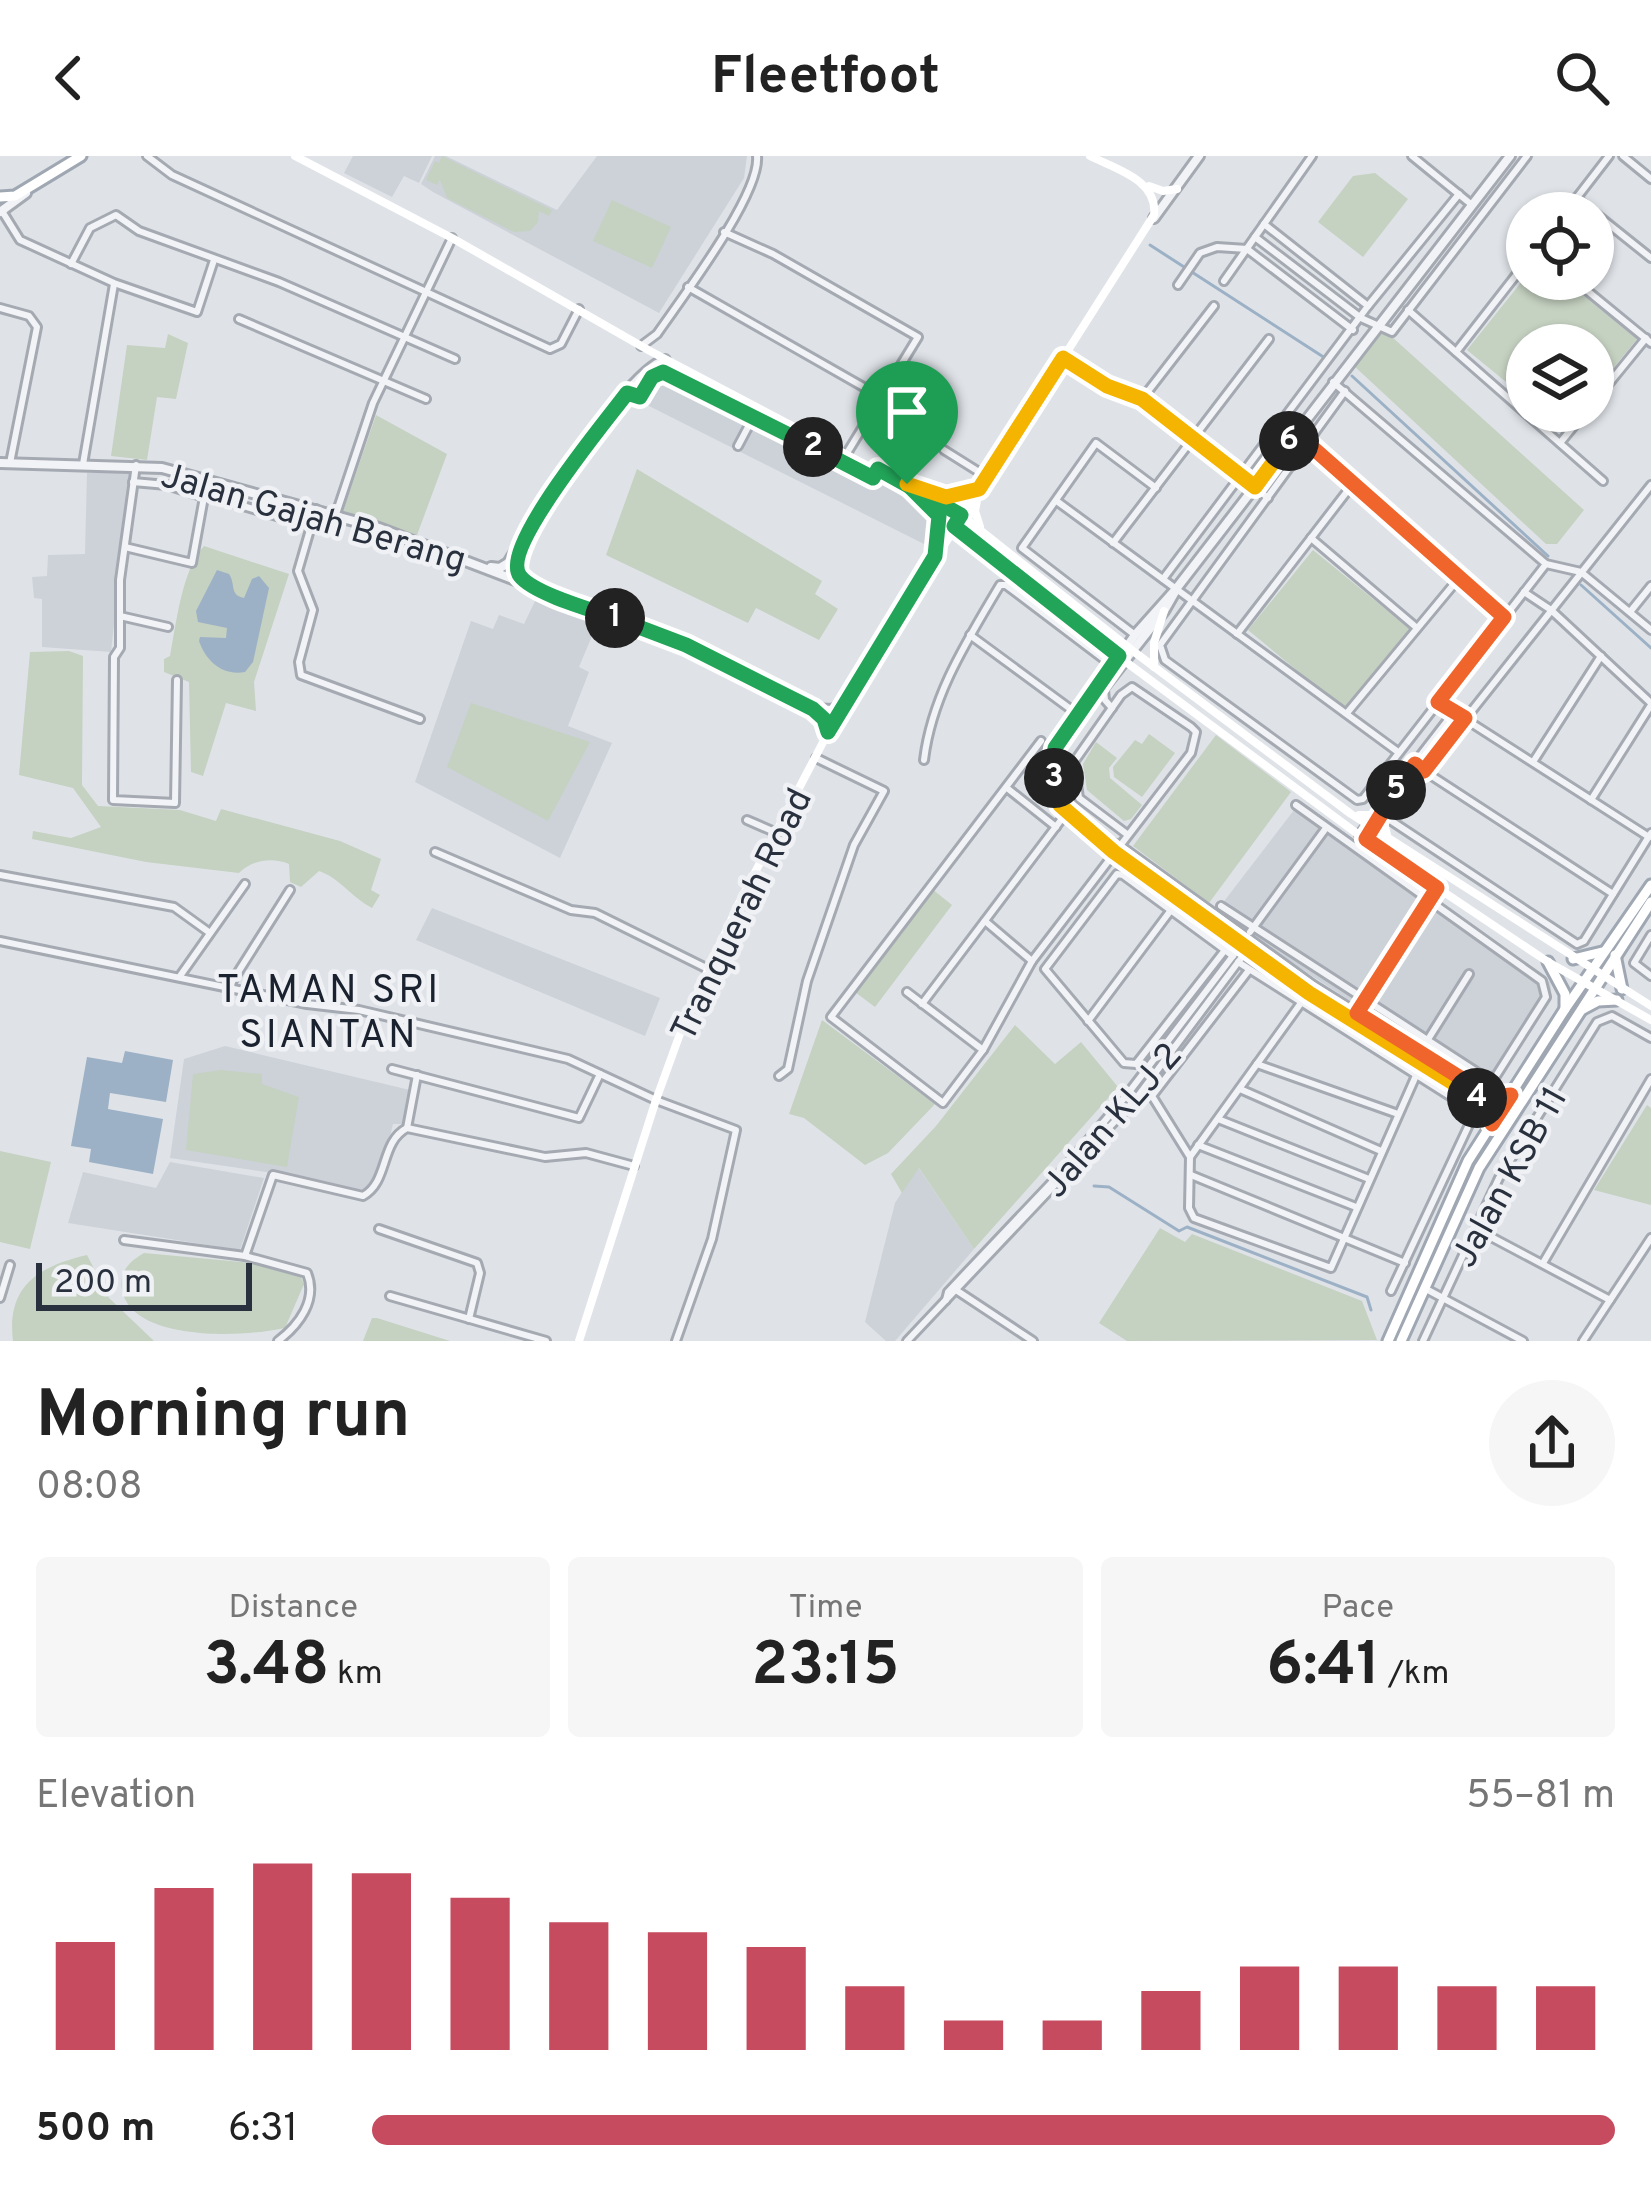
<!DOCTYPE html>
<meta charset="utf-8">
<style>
:root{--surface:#fff;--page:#f6f6f6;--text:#222;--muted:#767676;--accent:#c64b5e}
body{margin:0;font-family:Overpass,sans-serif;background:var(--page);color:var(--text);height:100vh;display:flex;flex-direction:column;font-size:45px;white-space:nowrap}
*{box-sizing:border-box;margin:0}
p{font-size:39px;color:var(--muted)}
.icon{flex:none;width:66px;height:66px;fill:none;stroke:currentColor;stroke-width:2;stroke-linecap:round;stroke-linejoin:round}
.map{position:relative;height:1185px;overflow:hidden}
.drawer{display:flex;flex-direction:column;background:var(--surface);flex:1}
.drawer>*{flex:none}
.buttons{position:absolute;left:1506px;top:36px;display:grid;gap:24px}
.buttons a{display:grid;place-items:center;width:108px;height:108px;border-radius:50%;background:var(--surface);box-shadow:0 3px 9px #0004;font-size:60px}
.scale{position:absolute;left:36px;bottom:30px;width:216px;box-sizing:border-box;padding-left:12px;border:6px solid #29313e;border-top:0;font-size:33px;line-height:42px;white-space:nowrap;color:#29313e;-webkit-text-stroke:9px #eff1f5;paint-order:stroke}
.pin{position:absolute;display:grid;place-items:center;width:102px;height:102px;color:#fff;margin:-123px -51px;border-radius:50% 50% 50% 0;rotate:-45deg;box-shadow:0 0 12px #0007}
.pin .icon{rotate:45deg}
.km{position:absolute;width:60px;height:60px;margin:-30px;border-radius:50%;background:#222;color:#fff;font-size:33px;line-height:60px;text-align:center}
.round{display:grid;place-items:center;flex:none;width:126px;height:126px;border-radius:63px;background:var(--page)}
.summary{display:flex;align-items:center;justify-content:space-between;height:204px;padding:0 36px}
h1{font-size:66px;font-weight:700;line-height:90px}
.stats{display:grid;grid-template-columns:repeat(3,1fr);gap:18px;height:204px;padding:12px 36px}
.stats div{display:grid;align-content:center;border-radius:12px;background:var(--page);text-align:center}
.stats b{font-size:60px;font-weight:700}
.stats small{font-size:33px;font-weight:400}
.stats p{font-size:33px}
.chart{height:336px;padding:24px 36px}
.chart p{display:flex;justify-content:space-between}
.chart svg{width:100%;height:216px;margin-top:12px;stroke:var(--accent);stroke-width:6}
ul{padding:0 36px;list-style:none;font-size:39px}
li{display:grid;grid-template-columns:192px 144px 1fr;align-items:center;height:90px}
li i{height:30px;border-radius:15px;background:var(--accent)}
header{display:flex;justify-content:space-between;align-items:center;height:156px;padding:0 36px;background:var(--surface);font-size:54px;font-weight:700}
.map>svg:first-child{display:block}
.built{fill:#cdd2d9}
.green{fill:#c5d1c1}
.water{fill:#9cb1c6}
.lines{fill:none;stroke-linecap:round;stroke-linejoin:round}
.stream{stroke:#9cb1c6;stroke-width:3}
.minor-casing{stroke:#a5aab2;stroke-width:12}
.tertiary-casing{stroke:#a5aab2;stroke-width:14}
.primary-casing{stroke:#9fa7b3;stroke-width:15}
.minor{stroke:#f2f3f6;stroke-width:6}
.tertiary{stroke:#f2f3f6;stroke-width:8}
.secondary{stroke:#fff;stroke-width:8}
.primary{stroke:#fff;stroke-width:9}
.split-1-casing{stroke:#fff;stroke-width:24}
.split-2-casing{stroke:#fff;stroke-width:24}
.split-3-casing{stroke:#fff;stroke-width:24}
.split-4-casing{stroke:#fff;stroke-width:24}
.split-5-casing{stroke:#fff;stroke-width:24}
.split-6-casing{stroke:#fff;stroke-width:24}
.split-7-casing{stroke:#fff;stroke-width:24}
.split-1{stroke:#22a559;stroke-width:15}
.split-2{stroke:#22a559;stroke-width:15}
.split-3{stroke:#22a559;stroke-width:15}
.split-4{stroke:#f5b400;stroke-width:15}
.split-5{stroke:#f0652b;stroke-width:15}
.split-6{stroke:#f0652b;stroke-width:15}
.split-7{stroke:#f5b400;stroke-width:15}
.labels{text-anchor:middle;stroke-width:9;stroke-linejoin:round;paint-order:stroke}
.street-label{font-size:36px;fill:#29313e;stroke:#eff1f5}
.neighbourhood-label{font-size:39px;letter-spacing:3px;fill:#1b222f;stroke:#eff1f5}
</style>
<header><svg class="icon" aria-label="back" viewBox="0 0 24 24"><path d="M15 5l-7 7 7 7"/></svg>Fleetfoot<svg class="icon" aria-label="search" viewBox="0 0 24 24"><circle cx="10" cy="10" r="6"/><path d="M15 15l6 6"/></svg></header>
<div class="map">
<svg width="1651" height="1185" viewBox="0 0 1651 1185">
<rect width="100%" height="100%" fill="#dfe3e8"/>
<g class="built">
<path d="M353 0H432L419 27 404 20 392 41 344 17Z"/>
<path d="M435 0H446L557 54 597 0H747L744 22 659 157 433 36 421 28Z"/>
<path d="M661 212 931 354 938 371 928 390 635 243 650 215Z"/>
<path d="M87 317H130L111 496 42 491V443L34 442 32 421 47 420 48 399 85 398Z"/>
<path d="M536 443 597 468 579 511 589 516 568 570 612 587 560 702 415 626 471 465 493 473 499 459 524 468Z"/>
<path d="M1301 645 1550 826 1552 843 1496 929 1485 932 1215 757Z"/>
<path d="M432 752 660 842 645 880 416 784Z"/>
<path d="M225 890 410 934 403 968H393L378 1031 362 1037 266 1016 170 1002 184 903Z"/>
<path d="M170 1006 264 1022 240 1094 68 1067 83 1016 156 1032Z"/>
<path d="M918 1011 974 1093 895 1185H886L865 1166 895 1047Z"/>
</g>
<g class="green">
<path d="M442 0 552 54 549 60 539 55 538 66 530 75 514 76 447 42 440 24 437 29 426 24 435 5 439 7Z"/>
<path d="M1375 17 1408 43 1363 101 1318 66 1353 20Z"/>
<path d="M612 44 671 71 652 112 593 85Z"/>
<path d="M1527 119V123H1563L1637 183 1593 237V189H1527V243L1467 194Z"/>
<path d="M1381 171 1584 354 1557 388H1546L1353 209Z"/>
<path d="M168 178 188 187 176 243 157 241 147 304 111 300 127 189 165 192Z"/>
<path d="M376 259 447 298 417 379 343 355Z"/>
<path d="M637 313 822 425 815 438 838 453 819 484 756 452 748 467 606 399Z"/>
<path d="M204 390 289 418 254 526 256 555 226 547 203 620 191 616 189 526 164 516V503L170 500C176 469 182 413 204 390Z"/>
<path d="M1313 394 1410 473 1345 554 1248 474Z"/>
<path d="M69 495 83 500 82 629 98 650 180 654 216 665 221 653 340 685 381 703 371 734 380 739 372 752C351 741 340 722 319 715L301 731 290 726 289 708C272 701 252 704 239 717L146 706 32 683 33 675 71 682 101 671 73 632 19 619 30 496Z"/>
<path d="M471 547 590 586 548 665 447 611Z"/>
<path d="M1149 578 1175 597 1142 641 1114 621 1113 611 1135 584 1142 588Z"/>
<path d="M1216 579 1291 636 1209 747 1133 690Z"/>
<path d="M1096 586 1117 602 1109 612 1110 622 1142 649 1131 663 1124 665 1087 634 1083 608Z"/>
<path d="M932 733 952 749 875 851 855 836Z"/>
<path d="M822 864 935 948 888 997 865 1009 804 962 789 958Z"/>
<path d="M1015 869 1055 908 1081 886 1118 931 974 1093 919 1012 902 1037 891 1018 936 970Z"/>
<path d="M221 914 262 918V928L299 941 287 1011 186 994 193 918Z"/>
<path d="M1647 949 1651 952V1049L1594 1034Z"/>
<path d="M0 995 51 1006 30 1093 0 1086Z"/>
<path d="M1160 1072 1185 1086 1192 1078 1362 1145 1377 1184 1127 1185 1099 1167Z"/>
<path d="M144 1097 252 1107 300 1119 304 1128 285 1172C239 1182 132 1185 122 1134 119 1115 129 1106 144 1097Z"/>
<path d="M87 1099 109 1142 154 1185H13C6 1129 40 1110 87 1099Z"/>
<path d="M372 1162H377L450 1185H363Z"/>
</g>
<g class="water">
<path d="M217 414 229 418C236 428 229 439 244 442L252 423 259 420 269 432 253 506 245 516C222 520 206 505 199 485L200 481 226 482 227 472 198 466 196 455Z"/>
<path d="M125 895 173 904 166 946 110 937 108 953 163 963 153 1018 89 1006 91 993 71 990 87 901 122 907Z"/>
</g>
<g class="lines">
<g class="stream">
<path d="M1150 89 1325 202"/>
<path d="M1352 220 1548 400"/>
<path d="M1581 429 1651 492"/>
<path d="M1094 1030 1109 1031 1179 1075 1187 1071 1367 1141 1371 1154"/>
</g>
<defs>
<g id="minor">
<path d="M147 0 172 19 550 193 561 188 579 153"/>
<path d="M1412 0 1472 49"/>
<path d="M1623 0 1651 23"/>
<path d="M1576 42 1651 102"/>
<path d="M2 55 20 84 114 127 197 156 214 104"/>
<path d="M1565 57 1609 0"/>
<path d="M1264 68 1368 150"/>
<path d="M724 76 773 98 918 181 847 297"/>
<path d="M1255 81 1361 162 1392 176 1527 0"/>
<path d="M71 108 90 72 116 59 139 75 279 126 455 203"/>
<path d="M1573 123 1651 187"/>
<path d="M1224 125 1312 0"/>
<path d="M1178 129 1200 97 1217 91 1247 93 1353 174"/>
<path d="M688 131 881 241"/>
<path d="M0 152 29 160 37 171 10 307"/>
<path d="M1408 154 1603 325"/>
<path d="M239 163 426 243"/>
<path d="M641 190 657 178C681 143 761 38 757 0"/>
<path d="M1456 196 1527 105"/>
<path d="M1063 202 1107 229 1142 243 1268 342"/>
<path d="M1333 226 1546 408 1581 416 1651 474"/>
<path d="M1345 235 1160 489 1165 504 1357 644 1363 643 1546 408"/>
<path d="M627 237 640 241 653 221 663 216 873 323 878 313"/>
<path d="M1142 243 1214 150"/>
<path d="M1593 247 1646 182"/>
<path d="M1296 277 1504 461"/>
<path d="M1560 287 1586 255"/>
<path d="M738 290 756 256"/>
<path d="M944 294 987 321"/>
<path d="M83 308 114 128"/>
<path d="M136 309 120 424V492L114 501 113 644 175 647 177 524"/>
<path d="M1651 329 1424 615 1390 664 1577 788 1584 785 1651 677"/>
<path d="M223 330 220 343 310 370"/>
<path d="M1058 346 1398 596"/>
<path d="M316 353 298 415 313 454 299 506 301 519 420 563"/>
<path d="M336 358 373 247 452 82"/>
<path d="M1311 382 1417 472"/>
<path d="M1113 387 1269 183"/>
<path d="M125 391 192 407 204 341 167 329 133 326"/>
<path d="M1163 423 1368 150 1459 38"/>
<path d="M1524 436 1551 454 1651 547"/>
<path d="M1630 456 1651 430"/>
<path d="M120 460 168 471"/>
<path d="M1237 478 1352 329"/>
<path d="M970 479 1080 560"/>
<path d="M1135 479 1022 392 1096 287 1156 332"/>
<path d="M1104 534 1105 544 1112 552"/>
<path d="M1440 547 1649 681"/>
<path d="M1347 557 1459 422"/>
<path d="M1041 585 831 861 943 947 983 894 1032 805 1191 597 1196 576 1191 571 1132 531 1121 539 1074 606 1079 642 1128 679"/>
<path d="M924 604C932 539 967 485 1000 429H1006L1113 510"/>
<path d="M1533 606 1601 500"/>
<path d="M1415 609 1613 738"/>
<path d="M1007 632 1056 671"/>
<path d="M1591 644 1651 549"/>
<path d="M747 664 777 677"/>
<path d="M1359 679 1454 556"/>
<path d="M1366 683 1382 656"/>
<path d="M435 696 571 754 595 757 708 813"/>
<path d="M0 719 174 751 210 777"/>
<path d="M1221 750 1486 922 1496 920 1546 841 1542 825 1296 649"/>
<path d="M985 765 1032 805"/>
<path d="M1250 776 1326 672"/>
<path d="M1651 779 1634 807 1651 820"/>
<path d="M0 785 307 848 359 854 568 903 656 944 736 974 712 1083 676 1185"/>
<path d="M1225 794 1136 908 1124 907 1045 813 1117 718 1123 719 1225 794 1233 800"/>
<path d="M1238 806 1475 956 1391 1135"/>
<path d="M180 820 245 728"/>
<path d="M230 829 290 734"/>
<path d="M1311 833 1190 1001 1189 1052 1194 1062 1331 1112 1422 906"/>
<path d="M907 836 983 894"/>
<path d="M922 848 1067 656"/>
<path d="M1355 860 1437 732"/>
<path d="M1088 865 1171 754"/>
<path d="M1427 885 1469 818"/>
<path d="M1257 908 1398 958"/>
<path d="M392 913 579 962 600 918"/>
<path d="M779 920 788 913 807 825 854 689 884 635 816 602"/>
<path d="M1240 933 1381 995"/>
<path d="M1218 963 1369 1023"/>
<path d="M407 972 417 919"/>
<path d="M1198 989 1356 1051"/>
<path d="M1190 1001 1152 940 1249 814"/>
<path d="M1191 1019 1405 1107"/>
<path d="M379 1073 477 1107 480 1117 469 1163"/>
<path d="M1476 1073 1610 1144"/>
<path d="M124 1084 245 1100 307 1117C318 1144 299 1169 278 1185"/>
<path d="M245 1100 273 1019 363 1040C389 1026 380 986 407 972L545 1001 586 997 634 1010"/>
<path d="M1543 1107 1651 923"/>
<path d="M1426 1133 1523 1185"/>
<path d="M956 1134 1033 1185"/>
<path d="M390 1140 546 1185"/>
<path d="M0 1142 10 1109"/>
<path d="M946 1144 948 1136 1054 1024 1126 940 1242 788"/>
<path d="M907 1185 1135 944 1248 793"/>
<path d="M1423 1185 1499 1022 1597 866 1612 860 1651 882"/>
<path d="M1583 1185 1651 1082"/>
</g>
<g id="tertiary">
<path d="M0 56 26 37"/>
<path d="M1154 62 1199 0"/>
<path d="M0 307 162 312 379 372 686 489 813 553 832 554 840 550"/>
<path d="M524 387 517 411 528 426"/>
<path d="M491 411 500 412 508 407C532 368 627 214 665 204"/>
<path d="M1085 555 1164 455 1176 434"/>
<path d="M1109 687 1119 690 1313 830 1491 941 1511 939"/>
<path d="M1492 966 1487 948 1309 837 1114 696 1060 649 1052 605 1055 592 1135 479 1176 433 1510 0"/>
</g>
<g id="primary">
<path d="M0 41 15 40 81 0"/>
<path d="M1615 799 1622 833"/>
<path d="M1573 803 1602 796"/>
<path d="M1548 806 1565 838V853"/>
<path d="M1583 853 1598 845 1617 844"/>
<path d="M1388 1185 1468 1005 1565 853 1651 729"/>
<path d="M1401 1185 1479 1012 1651 746"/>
</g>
</defs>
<use href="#minor" class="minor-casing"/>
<use href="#tertiary" class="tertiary-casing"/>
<use href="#primary" class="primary-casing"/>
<use href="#minor" class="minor"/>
<use href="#tertiary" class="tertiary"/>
<g class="secondary">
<path d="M295 0 452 82 650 195 961 359 1133 495 1351 658 1651 850"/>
<path d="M1149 30 1163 35 1177 33"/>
<path d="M926 334 953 341 974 335"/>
<path d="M978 339 975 355 980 371"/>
<path d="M922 341 939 360 937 391"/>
<path d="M954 370 1126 506 1359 679 1548 806 1651 864"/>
<path d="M1154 511V487L1164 455"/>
<path d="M1382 658 1387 679"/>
<path d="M1359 659H1376"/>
<path d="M579 1185 656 944 685 864 739 747 843 548 1154 59C1158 24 1116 13 1090 0"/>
</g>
<use href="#primary" class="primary"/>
</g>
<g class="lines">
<defs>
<path id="split-1" d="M615 462 686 489 813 553 824 563 828 576 935 400 939 360 907 328"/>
<path id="split-2" d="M615 462C593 454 534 438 520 420 499 392 608 263 627 237L640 241 652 221 663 216 813 291"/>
<path id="split-3" d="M813 291 873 322 878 313 961 359 954 370 1119 500 1055 592 1054 622"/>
<path id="split-4" d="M1054 622 1060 649 1114 696 1309 837 1477 942"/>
<path id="split-5" d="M1396 634 1366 683 1437 732 1357 857 1491 941 1511 939 1492 968 1487 948 1477 942"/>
<path id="split-6" d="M1289 285 1295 276 1504 461 1438 546 1465 562 1424 615 1415 608 1396 634"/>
<path id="split-7" d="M907 328 946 341 979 333 1063 202 1107 230 1142 243 1255 331 1289 285"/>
</defs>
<use href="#split-1" class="split-1-casing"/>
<use href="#split-2" class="split-2-casing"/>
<use href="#split-3" class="split-3-casing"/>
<use href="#split-4" class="split-4-casing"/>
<use href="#split-5" class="split-5-casing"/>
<use href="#split-6" class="split-6-casing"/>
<use href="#split-7" class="split-7-casing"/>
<use href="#split-1" class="split-1"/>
<use href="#split-2" class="split-2"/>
<use href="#split-3" class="split-3"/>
<use href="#split-4" class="split-4"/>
<use href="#split-5" class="split-5"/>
<use href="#split-6" class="split-6"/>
<use href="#split-7" class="split-7"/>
</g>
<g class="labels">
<g class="street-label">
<text transform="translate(314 360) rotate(16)" y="13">Jalan Gajah Berang</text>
<text transform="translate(740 758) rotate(-64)" y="13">Tranquerah Road</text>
<text transform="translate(1111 963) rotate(-49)" y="13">Jalan KLJ 2</text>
<text transform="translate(1508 1020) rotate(-61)" y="13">Jalan KSB 11</text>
</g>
<g class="neighbourhood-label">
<text x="329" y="846">TAMAN SRI<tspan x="329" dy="45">SIANTAN</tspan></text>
</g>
</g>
</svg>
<div class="buttons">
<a><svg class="icon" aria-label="locate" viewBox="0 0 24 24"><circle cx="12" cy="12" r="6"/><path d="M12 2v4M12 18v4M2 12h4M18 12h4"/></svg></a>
<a><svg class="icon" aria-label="layers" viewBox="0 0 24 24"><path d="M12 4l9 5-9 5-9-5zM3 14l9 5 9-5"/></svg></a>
</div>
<div class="scale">200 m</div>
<div class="pin" style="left:907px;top:328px;background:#1e9e55"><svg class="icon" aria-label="arrive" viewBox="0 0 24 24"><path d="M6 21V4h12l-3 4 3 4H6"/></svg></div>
<b class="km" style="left:615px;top:462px">1</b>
<b class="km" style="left:813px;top:291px">2</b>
<b class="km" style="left:1054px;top:622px">3</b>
<b class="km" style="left:1477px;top:942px">4</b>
<b class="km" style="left:1396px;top:634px">5</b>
<b class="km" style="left:1289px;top:285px">6</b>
</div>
<section class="drawer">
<div class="summary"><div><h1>Morning run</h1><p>08:08</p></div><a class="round"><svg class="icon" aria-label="share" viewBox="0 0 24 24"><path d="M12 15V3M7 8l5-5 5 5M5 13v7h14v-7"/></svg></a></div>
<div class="stats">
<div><p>Distance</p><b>3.48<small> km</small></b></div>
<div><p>Time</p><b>23:15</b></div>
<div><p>Pace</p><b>6:41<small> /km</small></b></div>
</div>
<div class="chart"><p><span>Elevation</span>55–81 m</p>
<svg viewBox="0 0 160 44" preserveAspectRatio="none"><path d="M5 44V22M15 44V11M25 44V6M35 44V8M45 44V13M55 44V18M65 44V20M75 44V23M85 44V31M95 44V38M105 44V38M115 44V32M125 44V27M135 44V27M145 44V31M155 44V31"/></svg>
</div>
<ul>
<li><b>500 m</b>6:31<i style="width:100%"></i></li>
</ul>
</section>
